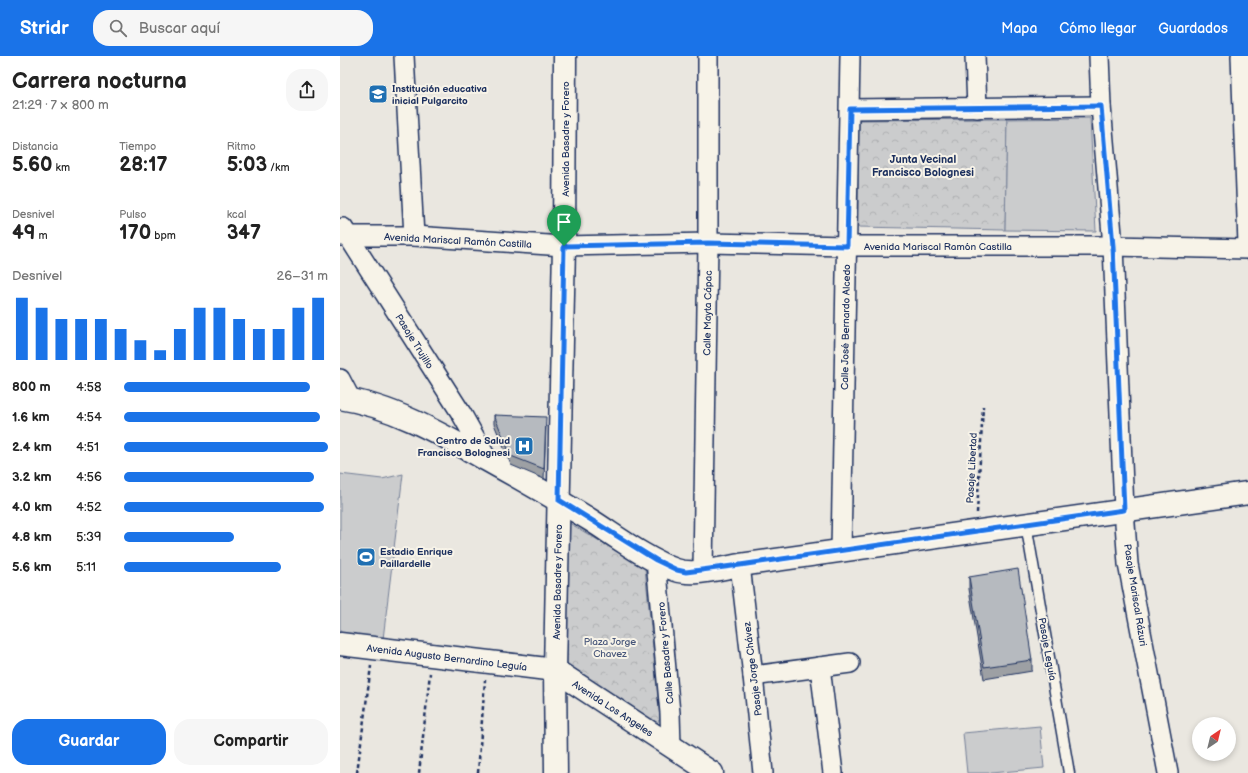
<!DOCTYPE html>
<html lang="es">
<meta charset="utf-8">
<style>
:root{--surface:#fff;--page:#f6f6f6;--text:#222;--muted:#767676;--accent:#1a73e8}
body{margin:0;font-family:"Balsamiq Sans",sans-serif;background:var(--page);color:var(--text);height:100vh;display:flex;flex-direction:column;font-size:15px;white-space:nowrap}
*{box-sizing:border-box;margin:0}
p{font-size:13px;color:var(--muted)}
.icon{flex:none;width:22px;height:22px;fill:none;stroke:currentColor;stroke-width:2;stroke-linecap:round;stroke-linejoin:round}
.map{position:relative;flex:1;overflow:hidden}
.side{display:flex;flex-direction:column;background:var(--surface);width:340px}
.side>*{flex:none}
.needle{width:26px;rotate:35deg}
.buttons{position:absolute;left:852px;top:661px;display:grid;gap:8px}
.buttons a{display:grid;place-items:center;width:44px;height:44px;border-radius:50%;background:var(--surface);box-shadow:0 2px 6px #0003;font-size:20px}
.pin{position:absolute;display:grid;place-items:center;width:34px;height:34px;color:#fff;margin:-41px -17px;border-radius:50% 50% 50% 0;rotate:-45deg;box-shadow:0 0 4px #0007}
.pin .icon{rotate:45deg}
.round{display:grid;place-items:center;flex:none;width:42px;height:42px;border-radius:16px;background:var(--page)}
.headline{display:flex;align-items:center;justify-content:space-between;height:68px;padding:0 12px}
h1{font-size:22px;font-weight:800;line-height:30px}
.figures{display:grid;grid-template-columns:repeat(3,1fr);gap:6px;height:68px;padding:4px 12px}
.figures div{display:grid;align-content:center}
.figures b{font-size:20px;font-weight:800}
.figures small{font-size:11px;font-weight:400}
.figures p{font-size:11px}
.chart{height:112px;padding:8px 12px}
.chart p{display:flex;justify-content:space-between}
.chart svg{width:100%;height:72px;margin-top:4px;stroke:var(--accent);stroke-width:6}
.button{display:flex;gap:8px;margin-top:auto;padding:8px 12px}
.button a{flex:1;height:46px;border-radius:16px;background:var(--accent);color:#fff;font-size:16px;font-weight:800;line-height:46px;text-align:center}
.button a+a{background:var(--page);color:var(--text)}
ul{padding:0 12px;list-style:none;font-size:13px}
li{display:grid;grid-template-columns:64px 48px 1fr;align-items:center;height:30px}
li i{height:10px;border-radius:5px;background:var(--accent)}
header{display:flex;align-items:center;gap:24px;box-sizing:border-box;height:56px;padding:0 20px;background:var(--accent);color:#fff}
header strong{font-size:19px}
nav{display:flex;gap:22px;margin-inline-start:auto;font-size:14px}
.search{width:280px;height:36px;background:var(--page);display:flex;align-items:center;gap:10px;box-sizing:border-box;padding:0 14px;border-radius:16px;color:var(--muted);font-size:15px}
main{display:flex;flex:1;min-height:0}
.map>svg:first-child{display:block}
.forest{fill:url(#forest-crowns);stroke:#737e96}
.pitch{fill:#cbcccd;stroke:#737e96}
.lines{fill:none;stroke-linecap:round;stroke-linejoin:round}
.service-casing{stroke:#1b2f5e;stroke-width:13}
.minor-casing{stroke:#1b2f5e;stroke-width:22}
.tertiary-casing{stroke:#1b2f5e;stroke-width:25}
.path{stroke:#1b2f5e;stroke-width:2.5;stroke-dasharray:4 3;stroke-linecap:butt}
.service{stroke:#f7f3e8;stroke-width:10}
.minor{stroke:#f7f3e8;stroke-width:19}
.tertiary{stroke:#f7f3e8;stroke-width:22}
.wall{fill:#9da0a4;stroke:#1b2f5e}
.building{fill:#b6babf;stroke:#1b2f5e}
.route-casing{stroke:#fff;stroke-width:8}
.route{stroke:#1a73e8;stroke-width:5}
.labels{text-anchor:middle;stroke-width:4;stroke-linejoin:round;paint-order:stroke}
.poi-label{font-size:10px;font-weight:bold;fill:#1b2f5e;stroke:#f7f3e8;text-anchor:start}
.street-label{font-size:10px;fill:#1b2f5e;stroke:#f7f3e8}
.park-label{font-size:10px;fill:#47567a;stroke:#f7f3e8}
.neighbourhood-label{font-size:11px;font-weight:bold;fill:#1b2f5e;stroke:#f7f3e8}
</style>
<header>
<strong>Stridr</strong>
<div class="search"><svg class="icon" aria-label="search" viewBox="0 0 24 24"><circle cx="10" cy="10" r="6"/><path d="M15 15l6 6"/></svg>Buscar aquí</div>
<nav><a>Mapa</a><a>Cómo llegar</a><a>Guardados</a></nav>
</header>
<main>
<section class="side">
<div class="headline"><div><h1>Carrera nocturna</h1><p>21:29 · 7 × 800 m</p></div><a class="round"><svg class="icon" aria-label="share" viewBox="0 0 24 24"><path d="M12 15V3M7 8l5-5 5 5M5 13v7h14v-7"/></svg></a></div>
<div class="figures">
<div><p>Distancia</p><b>5.60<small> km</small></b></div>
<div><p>Tiempo</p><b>28:17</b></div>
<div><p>Ritmo</p><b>5:03<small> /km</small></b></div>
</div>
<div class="figures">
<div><p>Desnivel</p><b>49<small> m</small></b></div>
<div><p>Pulso</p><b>170<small> bpm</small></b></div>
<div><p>kcal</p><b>347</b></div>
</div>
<div class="chart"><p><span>Desnivel</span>26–31 m</p>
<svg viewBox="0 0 160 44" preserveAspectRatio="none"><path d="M5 44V6M15 44V12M25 44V19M35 44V19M45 44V19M55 44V25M65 44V32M75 44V38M85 44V25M95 44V12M105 44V12M115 44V19M125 44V25M135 44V25M145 44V12M155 44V6"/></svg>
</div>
<ul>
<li><b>800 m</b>4:58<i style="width:91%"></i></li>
<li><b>1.6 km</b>4:54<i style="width:96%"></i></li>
<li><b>2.4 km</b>4:51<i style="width:100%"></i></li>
<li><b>3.2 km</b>4:56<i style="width:93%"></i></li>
<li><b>4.0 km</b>4:52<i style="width:98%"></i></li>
<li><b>4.8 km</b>5:39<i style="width:54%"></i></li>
<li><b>5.6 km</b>5:11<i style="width:77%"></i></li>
</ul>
<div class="button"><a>Guardar</a><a>Compartir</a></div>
</section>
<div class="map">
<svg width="908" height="717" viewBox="0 0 908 717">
<defs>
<pattern id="forest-crowns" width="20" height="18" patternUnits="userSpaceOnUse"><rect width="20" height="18" fill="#cbcccd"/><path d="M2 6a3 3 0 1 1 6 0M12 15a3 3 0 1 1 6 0" fill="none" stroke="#aeb0b2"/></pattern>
</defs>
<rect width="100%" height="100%" fill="#eae7e0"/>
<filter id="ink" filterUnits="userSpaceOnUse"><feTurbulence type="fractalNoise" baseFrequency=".025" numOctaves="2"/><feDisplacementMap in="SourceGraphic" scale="8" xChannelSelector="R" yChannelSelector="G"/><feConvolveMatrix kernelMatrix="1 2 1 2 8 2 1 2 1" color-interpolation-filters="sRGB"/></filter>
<g filter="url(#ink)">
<g class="forest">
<path d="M667 63 665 174 518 171V64Z"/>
<path d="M226 465 305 512 320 663 313 672 227 615Z"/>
</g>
<g class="pitch">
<path d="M750 62 756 175 665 174 667 63Z"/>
<path d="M0 418 42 423 63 418 43 583 0 578Z"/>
<path d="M700 670 704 712 651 717H627L623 677Z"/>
</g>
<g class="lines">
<defs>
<path id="service" d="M686 468 729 717"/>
<g id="minor">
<path d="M64 0 74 180"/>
<path d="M635 0 637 52"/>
<path d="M759 0 761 50 773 190 784 454 788 508 828 717"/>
<path d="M901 0 908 188"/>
<path d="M510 53 761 50"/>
<path d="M3 172 121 357 148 405"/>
<path d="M0 180H74L224 190 368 187 507 190H773L908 193"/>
<path d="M0 323 11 344"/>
<path d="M501 495 510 0"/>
<path d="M316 505 330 657 331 690"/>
<path d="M400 509 413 620 423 717"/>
<path d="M363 514 368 187V0"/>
<path d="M480 611 493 717"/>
<path d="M413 620 510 607"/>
</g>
<g id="tertiary">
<path d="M0 342C53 350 101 378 147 404 183 424 218 444 252 465 277 481 309 505 336 514 353 520 382 512 400 509L908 437"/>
<path d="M0 588 215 614 372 717"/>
<path d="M216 717 215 614 224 190 225 0"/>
</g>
</defs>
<use href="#service" class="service-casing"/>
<use href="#minor" class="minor-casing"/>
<use href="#tertiary" class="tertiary-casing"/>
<g class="path">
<path d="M637 457 643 350"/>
<path d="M17 717 31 610"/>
<path d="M79 717 90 617"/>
<path d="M138 717 145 624"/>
</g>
<use href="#service" class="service"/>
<use href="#minor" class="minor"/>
<use href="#tertiary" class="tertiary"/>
</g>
<g class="wall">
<path d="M154 359 206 370 204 423 171 409 154 368Z"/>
<path d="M629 521 692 604V615L644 623 629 533Z"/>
</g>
<g class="building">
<path d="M154 359 206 361 204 413 171 400Z"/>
<path d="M678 513 692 604 644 611 629 521Z"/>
</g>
</g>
<g class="lines" filter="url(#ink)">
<defs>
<path id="route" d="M761 50 773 190 784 454 400 509 346 516 337 514 316 504 219 444 224 190 368 187 507 190 510 53Z"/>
</defs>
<use href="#route" class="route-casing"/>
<use href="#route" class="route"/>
</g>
<defs>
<symbol id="school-square" viewBox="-11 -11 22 22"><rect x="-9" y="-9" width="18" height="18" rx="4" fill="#1f6fb2" stroke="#f7f3e8"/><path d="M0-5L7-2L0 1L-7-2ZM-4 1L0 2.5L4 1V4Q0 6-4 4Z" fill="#fff"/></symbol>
<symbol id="hospital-square" viewBox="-11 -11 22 22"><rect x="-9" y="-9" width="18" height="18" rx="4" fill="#1f6fb2" stroke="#f7f3e8"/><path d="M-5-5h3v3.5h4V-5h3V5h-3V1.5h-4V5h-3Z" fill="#fff"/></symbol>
<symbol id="stadium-square" viewBox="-11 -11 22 22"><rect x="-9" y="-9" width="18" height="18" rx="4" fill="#1f6fb2" stroke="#f7f3e8"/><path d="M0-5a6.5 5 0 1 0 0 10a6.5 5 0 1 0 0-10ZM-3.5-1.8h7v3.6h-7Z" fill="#fff"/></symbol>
</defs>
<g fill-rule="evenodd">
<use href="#school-square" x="27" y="27" width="22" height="22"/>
<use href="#hospital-square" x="173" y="379" width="22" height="22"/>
<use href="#stadium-square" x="15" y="490" width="22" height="22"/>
</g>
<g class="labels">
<g class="poi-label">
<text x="52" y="36">Institución educativa<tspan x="52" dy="12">inicial Pulgarcito</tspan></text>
<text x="170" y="388" text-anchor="end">Centro de Salud<tspan x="170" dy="12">Francisco Bolognesi</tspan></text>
<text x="40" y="499">Estadio Enrique<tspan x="40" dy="12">Paillardelle</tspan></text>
</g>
<g class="street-label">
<text transform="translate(225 83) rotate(-90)" y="4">Avenida Basadre y Forero</text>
<text transform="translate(118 184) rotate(3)" y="4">Avenida Mariscal Ramón Castilla</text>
<text x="598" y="194">Avenida Mariscal Ramón Castilla</text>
<text transform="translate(367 257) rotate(-89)" y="4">Calle Mayta Cápac</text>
<text transform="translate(505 271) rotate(-89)" y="4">Calle José Bernardo Alcedo</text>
<text transform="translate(75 285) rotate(58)" y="4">Pasaje Trujillo</text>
<text transform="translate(631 412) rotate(-87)" y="4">Pasaje Libertad</text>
<text transform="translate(217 526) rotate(-89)" y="4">Avenida Basadre y Forero</text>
<text transform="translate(796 539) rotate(81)" y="4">Pasaje Mariscal Rázuri</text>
<text transform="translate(708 593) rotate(80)" y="4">Pasaje Leguía</text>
<text transform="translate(325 597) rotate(-95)" y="4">Calle Basadre y Forero</text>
<text transform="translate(107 601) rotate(7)" y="4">Avenida Augusto Bernardino Leguía</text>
<text transform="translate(412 613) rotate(-97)" y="4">Pasaje Jorge Chávez</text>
<text transform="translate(273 652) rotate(33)" y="4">Avenida Los Angeles</text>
</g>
<g class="park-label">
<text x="270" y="589">Plaza Jorge<tspan x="270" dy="12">Chavez</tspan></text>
</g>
<g class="neighbourhood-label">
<text x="583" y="107">Junta Vecinal<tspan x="583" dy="13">Francisco Bolognesi</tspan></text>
</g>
</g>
</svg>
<div class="buttons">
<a><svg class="needle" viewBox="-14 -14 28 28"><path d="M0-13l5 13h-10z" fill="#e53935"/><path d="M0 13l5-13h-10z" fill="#767676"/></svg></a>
</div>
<div class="pin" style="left:224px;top:190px;background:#1e9e55"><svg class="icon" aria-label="arrive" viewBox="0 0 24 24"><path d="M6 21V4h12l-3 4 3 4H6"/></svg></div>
</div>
</main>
